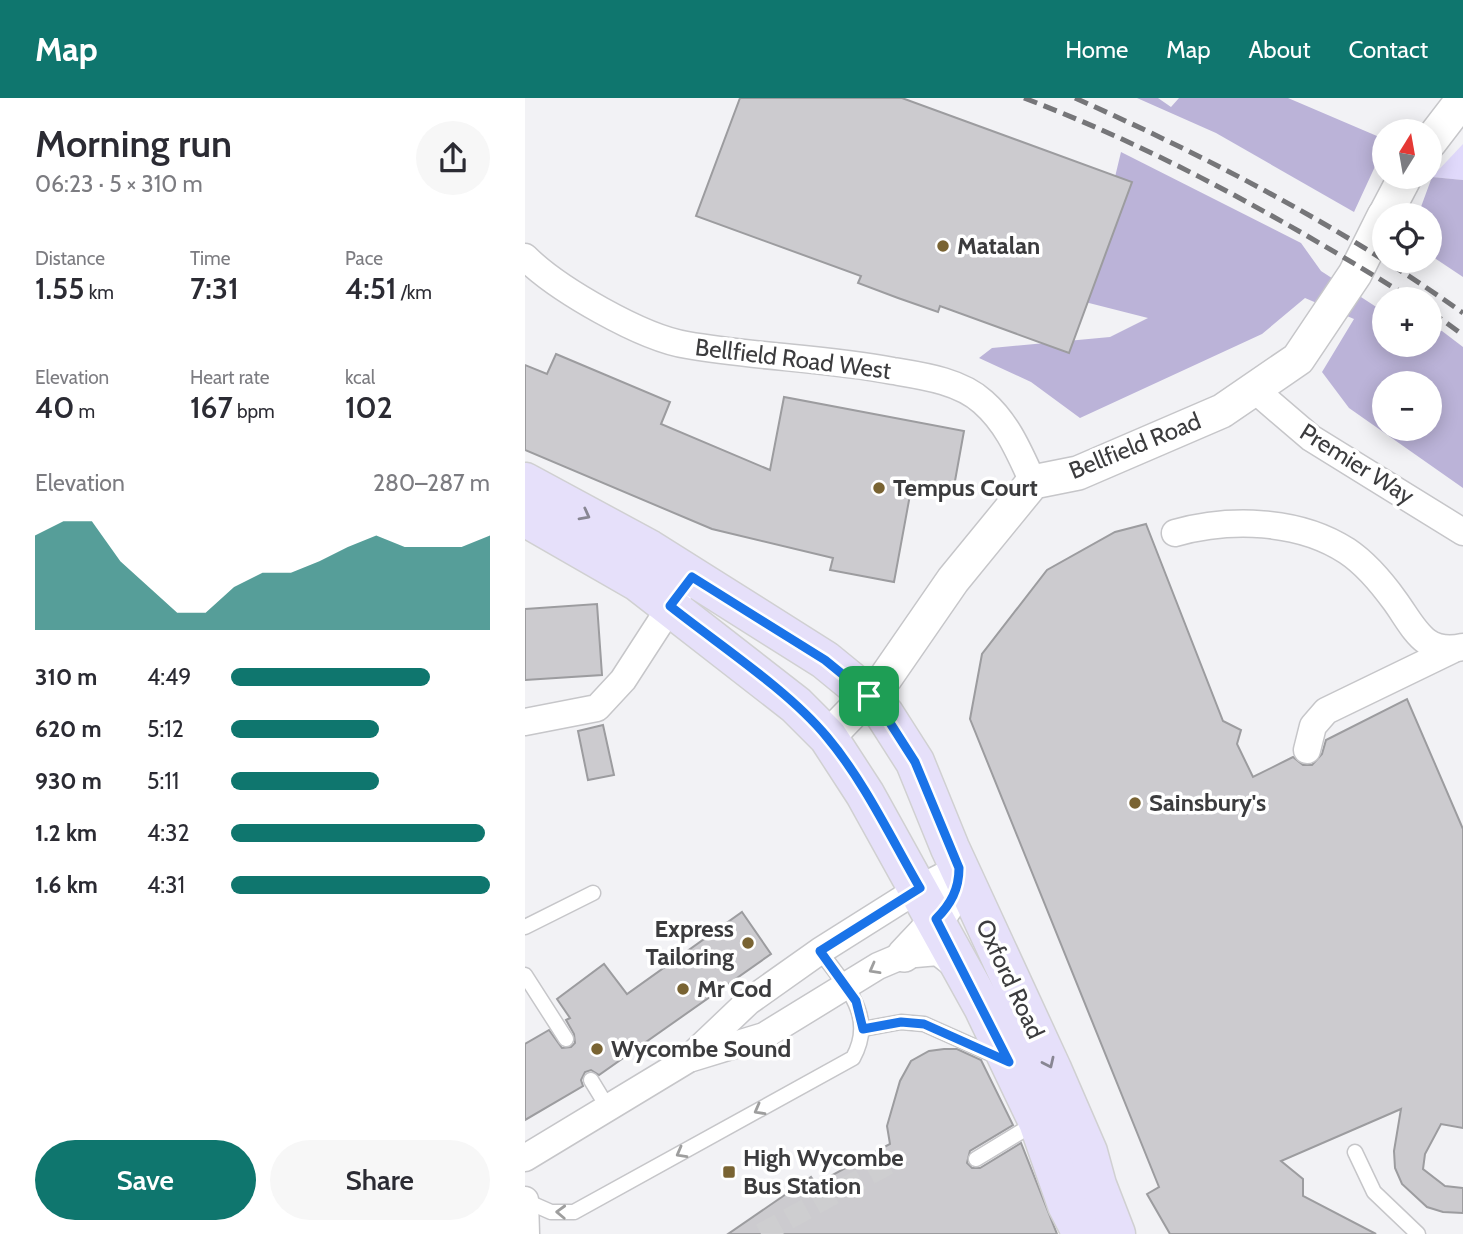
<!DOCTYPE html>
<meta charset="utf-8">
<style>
:root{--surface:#fff;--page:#f7f7f7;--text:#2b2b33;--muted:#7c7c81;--accent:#0f766e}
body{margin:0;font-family:Cabin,sans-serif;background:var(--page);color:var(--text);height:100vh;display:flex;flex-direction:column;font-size:26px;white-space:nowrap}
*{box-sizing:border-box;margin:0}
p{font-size:23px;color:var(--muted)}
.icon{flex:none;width:38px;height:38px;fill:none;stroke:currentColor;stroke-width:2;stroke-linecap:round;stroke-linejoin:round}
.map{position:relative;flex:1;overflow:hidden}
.drawer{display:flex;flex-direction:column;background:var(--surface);width:525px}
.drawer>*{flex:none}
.needle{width:46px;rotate:11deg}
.buttons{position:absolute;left:847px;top:21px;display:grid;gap:14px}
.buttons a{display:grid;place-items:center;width:70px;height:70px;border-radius:50%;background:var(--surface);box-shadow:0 4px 18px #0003;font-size:35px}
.pin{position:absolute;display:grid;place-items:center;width:60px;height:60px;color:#fff;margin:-30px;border-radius:14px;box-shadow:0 4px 10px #0006}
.round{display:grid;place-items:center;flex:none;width:74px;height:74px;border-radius:37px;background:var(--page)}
.overview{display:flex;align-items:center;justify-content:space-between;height:119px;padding:0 35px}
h1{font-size:38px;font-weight:600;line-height:52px}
.figures{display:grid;grid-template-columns:repeat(3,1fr);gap:10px;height:119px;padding:7px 35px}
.figures div{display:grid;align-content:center}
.figures b{font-size:30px;font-weight:600}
.figures small{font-size:19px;font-weight:400}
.figures p{font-size:19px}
.chart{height:196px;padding:14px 35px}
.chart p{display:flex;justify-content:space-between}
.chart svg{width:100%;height:126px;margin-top:7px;fill:var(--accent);opacity:.7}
.primary-button{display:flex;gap:14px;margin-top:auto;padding:14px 35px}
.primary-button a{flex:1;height:80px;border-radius:42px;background:var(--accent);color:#fff;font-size:28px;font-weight:600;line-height:80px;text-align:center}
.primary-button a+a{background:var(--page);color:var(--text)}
ul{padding:0 35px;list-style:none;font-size:23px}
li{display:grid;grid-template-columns:112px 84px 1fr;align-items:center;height:52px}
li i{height:18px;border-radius:9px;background:var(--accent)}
header{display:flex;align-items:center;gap:42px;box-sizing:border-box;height:98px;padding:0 35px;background:var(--accent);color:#fff}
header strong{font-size:33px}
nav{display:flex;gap:38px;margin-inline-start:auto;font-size:24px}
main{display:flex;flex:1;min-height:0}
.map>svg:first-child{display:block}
.green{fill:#e0d9fb}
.forest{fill:#bbb3d8;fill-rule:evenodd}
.building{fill:#cccbcf;stroke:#9c9c9f;stroke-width:2}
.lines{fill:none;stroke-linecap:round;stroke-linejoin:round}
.pedestrian-tunnel{stroke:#ceced0;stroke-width:21;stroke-dasharray:21 10;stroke-linecap:butt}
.service-casing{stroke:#c6c6c9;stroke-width:17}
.minor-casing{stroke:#c6c6c9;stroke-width:29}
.tertiary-casing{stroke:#c6c6c9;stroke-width:36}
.primary-casing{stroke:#d0d0d1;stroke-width:41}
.service{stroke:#fff;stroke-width:14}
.minor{stroke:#fff;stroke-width:26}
.tertiary{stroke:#fff;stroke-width:33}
.primary{stroke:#e6e0fa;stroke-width:38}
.rail{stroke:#767679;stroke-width:5;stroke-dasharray:14 7;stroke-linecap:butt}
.oneway{stroke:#888693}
.oneway2{stroke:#9e9e9e}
.route-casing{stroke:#fff;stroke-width:14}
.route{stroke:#1a73e8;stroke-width:9}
.poi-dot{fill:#796332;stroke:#fff;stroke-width:2.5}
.labels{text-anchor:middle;stroke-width:7;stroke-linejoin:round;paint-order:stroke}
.poi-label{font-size:24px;font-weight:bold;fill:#3c3c3e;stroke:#fff;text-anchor:start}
.street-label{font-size:24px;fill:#3c3c3e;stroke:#fff}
</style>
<header>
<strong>Map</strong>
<nav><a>Home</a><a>Map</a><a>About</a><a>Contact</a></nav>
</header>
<main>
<section class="drawer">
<div class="overview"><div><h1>Morning run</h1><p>06:23 · 5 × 310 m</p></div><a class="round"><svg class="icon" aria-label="share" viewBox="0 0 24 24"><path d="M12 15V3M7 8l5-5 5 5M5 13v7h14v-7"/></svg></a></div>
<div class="figures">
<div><p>Distance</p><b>1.55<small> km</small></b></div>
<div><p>Time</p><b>7:31</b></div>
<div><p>Pace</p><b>4:51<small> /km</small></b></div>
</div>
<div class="figures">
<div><p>Elevation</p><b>40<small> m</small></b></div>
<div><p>Heart rate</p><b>167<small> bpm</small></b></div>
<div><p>kcal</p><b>102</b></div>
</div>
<div class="chart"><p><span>Elevation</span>280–287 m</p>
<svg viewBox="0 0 160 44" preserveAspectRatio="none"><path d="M0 44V11L10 6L20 6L30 20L40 29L50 38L60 38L70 29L80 24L90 24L100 20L110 15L120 11L130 15L140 15L150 15L160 11V44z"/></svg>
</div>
<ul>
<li><b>310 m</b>4:49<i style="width:77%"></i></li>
<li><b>620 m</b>5:12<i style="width:57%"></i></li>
<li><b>930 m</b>5:11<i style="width:57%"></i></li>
<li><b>1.2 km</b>4:32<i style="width:98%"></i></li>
<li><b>1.6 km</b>4:31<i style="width:100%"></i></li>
</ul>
<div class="primary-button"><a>Save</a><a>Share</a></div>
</section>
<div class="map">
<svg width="938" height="1136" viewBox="0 0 938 1136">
<rect width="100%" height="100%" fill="#f2f2f5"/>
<path class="green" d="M938 46V82L907 79Z"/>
<g class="forest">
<path d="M612 0H633L646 9 654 0H763L859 41V49L829 114 691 35Z"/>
<path d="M596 54 776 145 796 173 859 214V247H905V231L917 233 938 249V390L824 310 797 274 829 221 780 200 737 236 555 320 506 284 454 260 467 250 585 239 623 220 560 204ZM859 285H905V331H859Z"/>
<path d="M907 79 938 82V179L905 157V117H893Z"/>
</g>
<g class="building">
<path d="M215 0H377L607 84 544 255 415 208 413 214 373 200 333 185 336 178 171 118Z"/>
<path d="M31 256 145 304 136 326 245 372 259 299 439 333 428 394 387 386 369 484 305 472 308 460 187 431 0 352V267L22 276Z"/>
<path d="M621 426 698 623 716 632 712 646 728 679 768 659 778 667H787L797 656 801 642 882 601 938 731V1030L916 1026 900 1056 898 1071 920 1088 938 1090V1115L918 1114 902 1109 877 1086 870 1070 869 1053 876 1011 756 1063 778 1081V1098L851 1136H645L622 1096 634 1089 445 621 457 556 522 472 590 434Z"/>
<path d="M72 506 77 577 0 582V511Z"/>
<path d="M78 627 89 677 63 682 53 633Z"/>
<path d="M217 814 246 856 74 977 66 972 60 974 56 982 58 988 0 1022V946L24 932 37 950 46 949 50 945 49 936 41 922 45 920 32 901 79 866 102 896Z"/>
<path d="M419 951H432L456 962 488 1027 445 1053 442 1065 447 1070H455L496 1045 532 1136H203L286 1079 291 1086 365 1046 362 1028 375 983 386 963 404 953Z"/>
</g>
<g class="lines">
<path class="pedestrian-tunnel" d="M236 1136 367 1064"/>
<defs>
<g id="service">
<path d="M0 829 68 795"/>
<path d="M0 877 41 941"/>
<path d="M338 931 376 924 399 926 473 959"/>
<path d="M66 982 83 1010"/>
<path d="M830 1054 849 1094 893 1136"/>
<path d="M451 1061 512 1024"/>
<path d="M1 1103 26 1114H49L328 960C352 917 319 887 295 853"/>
</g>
<g id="minor">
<path d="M0 159C32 191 117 240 162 247 230 259 300 260 368 273 398 278 435 283 458 304 483 326 494 354 508 384"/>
<path d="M730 292 786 340 938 434"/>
<path d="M650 435C704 420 773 421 822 453 840 465 857 485 870 503 889 529 899 558 938 549"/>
<path d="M0 624 72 610 98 582 153 497"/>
<path d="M782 652 788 628 801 613 927 552"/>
<path d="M167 960 239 938 353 868 379 857 413 854 436 872"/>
<path d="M0 1060 162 962 223 904 295 853 395 790 434 770"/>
<path d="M0 1102 1 1136"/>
</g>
<g id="tertiary">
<path d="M905 44 938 1"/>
<path d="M860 117 880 79"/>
<path d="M303 639 361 579 428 482 508 384 553 375 697 313 773 261 830 176 859 118"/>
<path d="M379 857C402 831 433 807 434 770"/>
</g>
<g id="primary">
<path d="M0 384 124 451 300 562 344 598 360 617 390 664 425 750 527 971 563 1054 572 1087 591 1136"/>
<path d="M0 419 113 484 271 607 303 639 340 696 458 909 513 1024 542 1107 557 1136"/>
</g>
</defs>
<use href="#service" class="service-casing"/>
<use href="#minor" class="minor-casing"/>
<use href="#tertiary" class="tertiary-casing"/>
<use href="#primary" class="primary-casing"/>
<use href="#service" class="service"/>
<use href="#minor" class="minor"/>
<use href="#tertiary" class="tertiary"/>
<use href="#primary" class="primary"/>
<g class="rail">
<path d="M499 0C636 52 763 124 887 201"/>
<path d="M550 0C685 60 817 129 938 215"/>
<path d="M905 213 938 237"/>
</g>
</g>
<defs><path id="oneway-chevron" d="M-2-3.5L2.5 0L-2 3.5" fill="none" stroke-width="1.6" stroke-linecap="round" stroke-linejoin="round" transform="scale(1.75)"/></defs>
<g class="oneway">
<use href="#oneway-chevron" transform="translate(60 417) rotate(28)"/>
<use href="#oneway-chevron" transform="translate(524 965) rotate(65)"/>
</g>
<g class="oneway2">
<use href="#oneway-chevron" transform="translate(349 871) rotate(151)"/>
<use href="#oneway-chevron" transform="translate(234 1012) rotate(151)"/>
<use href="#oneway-chevron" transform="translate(156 1055) rotate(151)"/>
<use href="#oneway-chevron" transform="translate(36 1114) rotate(-178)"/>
</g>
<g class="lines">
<defs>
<path id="route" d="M167 479 300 562 344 598 360 617 390 664 434 770C434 791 426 806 411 821L484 964 399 926 376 924 338 931 331 903 295 853 395 790C366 740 339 683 302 639 263 592 194 547 145 508Z"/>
</defs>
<use href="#route" class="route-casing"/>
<use href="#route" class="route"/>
</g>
<g class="poi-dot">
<circle cx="418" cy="148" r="7"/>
<circle cx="354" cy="390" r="7"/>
<circle cx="610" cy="705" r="7"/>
<circle cx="223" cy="845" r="7"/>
<circle cx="158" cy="891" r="7"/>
<circle cx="72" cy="951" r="7"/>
<rect x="197" y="1067" width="14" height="14" rx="3.5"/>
</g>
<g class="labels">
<g class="poi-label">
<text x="432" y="156">Matalan</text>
<text x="368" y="398">Tempus Court</text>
<text x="624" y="713">Sainsbury's</text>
<text x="209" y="839" text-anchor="end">Express<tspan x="209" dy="28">Tailoring</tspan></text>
<text x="172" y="899">Mr Cod</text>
<text x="86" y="959">Wycombe Sound</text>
<text x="218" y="1068">High Wycombe<tspan x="218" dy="28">Bus Station</tspan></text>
</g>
<g class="street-label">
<text transform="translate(268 261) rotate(7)" y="8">Bellfield Road West</text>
<text transform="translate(610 348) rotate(-22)" y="8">Bellfield Road</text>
<text transform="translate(832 366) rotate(32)" y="8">Premier Way</text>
<text transform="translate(485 881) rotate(65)" y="8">Oxford Road</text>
</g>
</g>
</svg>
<div class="buttons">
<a><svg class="needle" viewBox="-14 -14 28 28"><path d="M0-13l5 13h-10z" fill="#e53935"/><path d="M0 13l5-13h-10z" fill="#7c7c81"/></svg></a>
<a><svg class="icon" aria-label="locate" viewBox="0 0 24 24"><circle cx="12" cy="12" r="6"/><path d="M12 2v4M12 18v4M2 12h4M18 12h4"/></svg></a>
<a>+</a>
<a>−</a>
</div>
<div class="pin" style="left:344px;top:598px;background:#1e9e55"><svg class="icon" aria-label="arrive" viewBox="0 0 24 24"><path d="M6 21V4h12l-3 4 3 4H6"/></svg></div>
</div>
</main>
